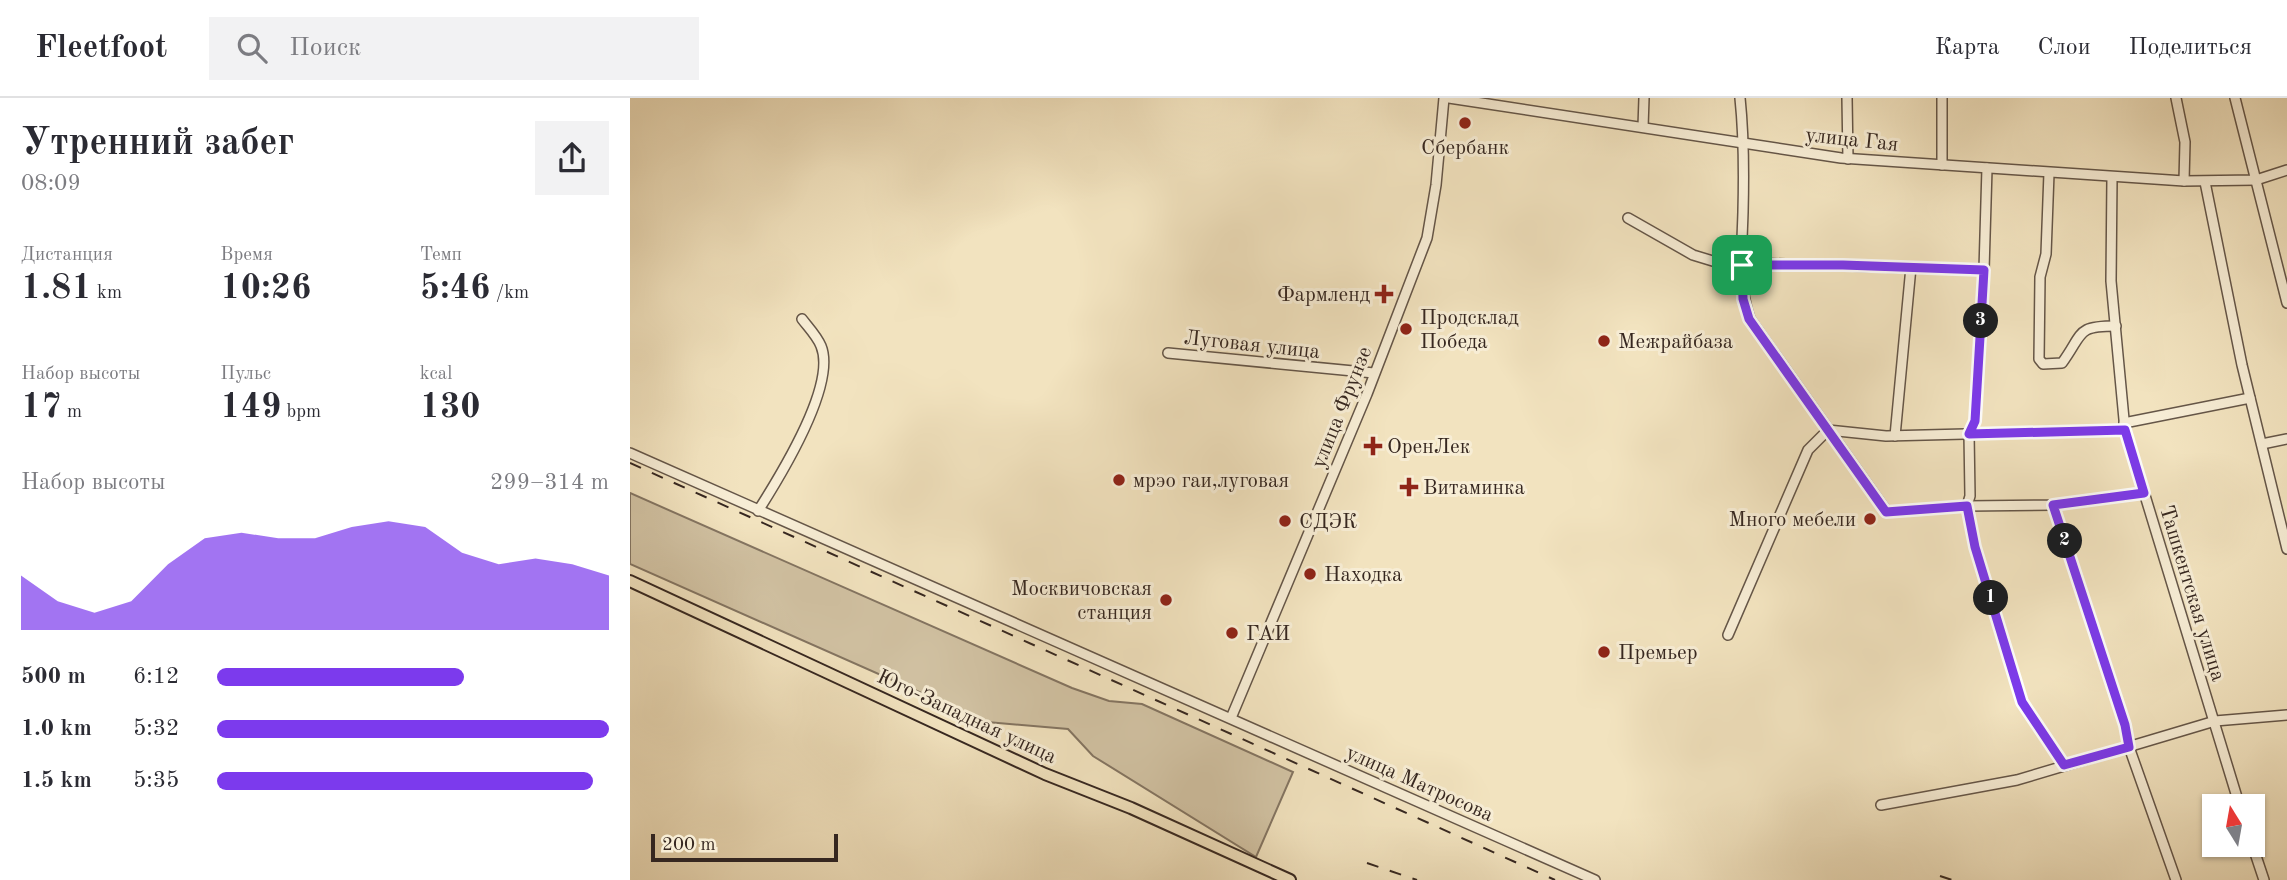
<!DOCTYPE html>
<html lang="ru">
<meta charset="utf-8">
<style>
:root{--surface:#fff;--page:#f2f2f3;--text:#2b2b33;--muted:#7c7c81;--line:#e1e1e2;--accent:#7c3aed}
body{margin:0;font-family:"Old Standard TT",serif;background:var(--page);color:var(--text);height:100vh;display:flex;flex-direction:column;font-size:26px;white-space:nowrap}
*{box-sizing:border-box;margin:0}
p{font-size:23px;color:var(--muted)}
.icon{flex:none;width:38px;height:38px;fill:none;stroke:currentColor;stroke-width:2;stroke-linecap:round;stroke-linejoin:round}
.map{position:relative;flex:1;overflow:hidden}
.sheet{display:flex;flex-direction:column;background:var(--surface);width:630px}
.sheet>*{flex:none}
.needle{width:46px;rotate:349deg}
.fabs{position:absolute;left:1572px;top:696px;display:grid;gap:14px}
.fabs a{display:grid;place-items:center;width:63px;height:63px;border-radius:0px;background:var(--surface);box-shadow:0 2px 5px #0004;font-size:35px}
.scale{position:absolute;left:21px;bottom:18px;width:187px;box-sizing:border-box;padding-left:7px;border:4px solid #362720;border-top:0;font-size:19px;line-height:24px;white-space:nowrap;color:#362720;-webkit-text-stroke:5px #f7edd5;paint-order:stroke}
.pin{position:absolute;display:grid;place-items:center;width:60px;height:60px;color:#fff;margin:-30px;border-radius:14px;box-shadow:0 4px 10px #0006}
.km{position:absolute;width:35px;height:35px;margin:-18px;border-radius:50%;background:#222;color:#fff;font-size:19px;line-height:35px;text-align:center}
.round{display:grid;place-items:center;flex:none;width:74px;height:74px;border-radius:0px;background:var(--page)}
.overview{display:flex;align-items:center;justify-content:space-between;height:119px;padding:0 21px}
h1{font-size:38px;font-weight:700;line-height:52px}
.figures{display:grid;grid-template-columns:repeat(3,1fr);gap:10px;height:119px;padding:7px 21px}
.figures div{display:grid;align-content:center}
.figures b{font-size:35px;font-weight:700}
.figures small{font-size:19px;font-weight:400}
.figures p{font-size:19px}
.chart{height:196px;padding:14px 21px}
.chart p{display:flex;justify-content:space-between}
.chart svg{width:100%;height:126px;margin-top:7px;fill:var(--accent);opacity:.7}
ul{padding:0 21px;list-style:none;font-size:23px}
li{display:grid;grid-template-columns:112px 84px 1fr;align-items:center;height:52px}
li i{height:18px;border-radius:9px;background:var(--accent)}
header{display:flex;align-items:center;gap:42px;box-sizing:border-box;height:98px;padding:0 35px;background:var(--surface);border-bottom:2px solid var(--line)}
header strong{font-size:33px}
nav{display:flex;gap:38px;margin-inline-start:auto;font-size:24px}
.search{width:490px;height:63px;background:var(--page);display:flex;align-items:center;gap:18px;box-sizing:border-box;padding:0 24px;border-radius:0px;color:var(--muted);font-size:26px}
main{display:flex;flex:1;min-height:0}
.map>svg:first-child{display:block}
.green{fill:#d2c3a4;stroke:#847562;stroke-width:2}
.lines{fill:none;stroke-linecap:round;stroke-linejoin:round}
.minor-casing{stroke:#655648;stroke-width:12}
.major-casing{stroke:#362720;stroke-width:14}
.minor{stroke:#f7edd5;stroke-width:9}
.major{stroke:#f2e3bf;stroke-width:10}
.rail{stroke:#362720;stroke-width:2;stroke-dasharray:12 12;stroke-linecap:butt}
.route-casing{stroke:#fff;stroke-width:14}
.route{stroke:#7c3aed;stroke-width:9}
.poi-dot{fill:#8f2418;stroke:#f7edd5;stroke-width:2.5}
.labels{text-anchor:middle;stroke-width:6;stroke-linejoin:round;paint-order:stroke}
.street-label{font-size:21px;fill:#362720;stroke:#f7edd5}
.poi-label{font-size:21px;fill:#362720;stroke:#f7edd5;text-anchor:start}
</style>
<header>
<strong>Fleetfoot</strong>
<div class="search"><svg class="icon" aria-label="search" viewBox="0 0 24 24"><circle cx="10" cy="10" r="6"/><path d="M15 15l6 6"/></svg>Поиск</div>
<nav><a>Карта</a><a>Слои</a><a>Поделиться</a></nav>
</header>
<main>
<section class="sheet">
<div class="overview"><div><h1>Утренний забег</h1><p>08:09</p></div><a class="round"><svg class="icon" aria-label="share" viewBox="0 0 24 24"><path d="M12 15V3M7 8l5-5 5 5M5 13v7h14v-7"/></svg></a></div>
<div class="figures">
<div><p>Дистанция</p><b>1.81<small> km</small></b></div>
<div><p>Время</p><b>10:26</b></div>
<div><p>Темп</p><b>5:46<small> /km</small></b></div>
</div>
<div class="figures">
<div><p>Набор высоты</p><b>17<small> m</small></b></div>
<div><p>Пульс</p><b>149<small> bpm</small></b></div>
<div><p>kcal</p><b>130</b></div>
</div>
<div class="chart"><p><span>Набор высоты</span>299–314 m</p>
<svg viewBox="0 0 160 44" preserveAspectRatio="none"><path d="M0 44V25L10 34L20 38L30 34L40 21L50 12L60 10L70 12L80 12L90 8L100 6L110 8L120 17L130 21L140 19L150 21L160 25V44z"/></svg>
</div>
<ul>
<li><b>500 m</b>6:12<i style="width:63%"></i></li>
<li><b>1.0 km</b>5:32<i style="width:100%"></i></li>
<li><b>1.5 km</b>5:35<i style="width:96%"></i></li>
</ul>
</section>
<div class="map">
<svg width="1657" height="782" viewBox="0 0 1657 782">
<rect width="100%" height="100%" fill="#f2e3bf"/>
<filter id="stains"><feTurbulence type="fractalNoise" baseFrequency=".00286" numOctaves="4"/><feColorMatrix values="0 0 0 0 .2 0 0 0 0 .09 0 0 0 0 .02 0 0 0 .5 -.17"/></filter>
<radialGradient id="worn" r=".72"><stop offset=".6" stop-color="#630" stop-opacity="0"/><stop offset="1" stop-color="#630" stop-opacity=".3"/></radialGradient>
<path class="green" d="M0 395 442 590 479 603 512 606 663 674 626 759 463 658 438 631 357 624 0 466Z"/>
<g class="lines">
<defs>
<g id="minor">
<path d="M819 0 1211 60 1554 83 1626 82 1657 72"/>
<path d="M1110 0C1114 38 1114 75 1113 114 1112 150 1108 186 1120 221L1257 414 1337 408 1423 407 1514 395"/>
<path d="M1217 0 1218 61"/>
<path d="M1546 0 1555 44 1554 83"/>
<path d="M1605 0 1657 205"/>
<path d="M1013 29 1014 0"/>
<path d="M1312 67V0"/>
<path d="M1357 70 1354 172 1345 323 1339 336 1340 398 1337 408 1345 449 1392 604 1434 667"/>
<path d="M1419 75 1416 156 1410 179 1409 261 1413 266 1432 265C1454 235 1445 228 1486 228"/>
<path d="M1482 80 1481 183 1495 332 1610 709"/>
<path d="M1575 84 1612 267 1657 451"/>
<path d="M998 120 1063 157 1086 164 1354 172"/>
<path d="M538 255 744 275"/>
<path d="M1494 325 1620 300"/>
<path d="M1265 338 1281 169"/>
<path d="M1632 346 1657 341"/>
<path d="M0 355 965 782"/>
<path d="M1423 407 1495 627 1499 649 1546 782"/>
<path d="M128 413C149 380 207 287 191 248 187 238 178 229 172 221"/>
<path d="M1098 537 1178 352 1198 332 1256 338 1495 332"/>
<path d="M601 620 737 296 797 140 806 87 814 0"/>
<path d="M1251 707 1387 682 1585 623 1657 617"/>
<path d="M1622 746 1634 782"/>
</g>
<path id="major" d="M0 483 415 676 501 710 660 782"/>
</defs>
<use href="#minor" class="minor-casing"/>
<use href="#major" class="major-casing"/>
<use href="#minor" class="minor"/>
<use href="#major" class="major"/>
<g class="rail">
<path d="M0 365 925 782"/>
<path d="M737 765 787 782"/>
<path d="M1310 778 1322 782"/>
</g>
</g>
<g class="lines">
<defs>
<path id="route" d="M1112 167H1213L1354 172 1345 323 1339 336 1495 332 1514 395 1423 407 1495 627 1499 649 1434 667 1392 604 1345 449 1337 408 1256 414 1119 221 1113 201Z"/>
</defs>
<use href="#route" class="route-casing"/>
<use href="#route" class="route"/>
</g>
<g class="poi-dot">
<circle cx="835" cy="25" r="7"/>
<path d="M750.5 185.5h7v7h7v7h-7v7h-7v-7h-7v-7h7z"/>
<circle cx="776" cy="231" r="7"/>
<circle cx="974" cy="243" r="7"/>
<path d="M739.5 337.5h7v7h7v7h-7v7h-7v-7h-7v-7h7z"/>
<circle cx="489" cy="382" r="7"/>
<path d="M775.5 378.5h7v7h7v7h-7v7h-7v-7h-7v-7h7z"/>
<circle cx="1240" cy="421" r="7"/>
<circle cx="655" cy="423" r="7"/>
<circle cx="680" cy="476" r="7"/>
<circle cx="536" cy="502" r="7"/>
<circle cx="602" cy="535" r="7"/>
<circle cx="974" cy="554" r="7"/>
</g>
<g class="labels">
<g class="street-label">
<text transform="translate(1222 41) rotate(6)" y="7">улица Гая</text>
<text transform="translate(622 246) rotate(6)" y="7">Луговая улица</text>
<text transform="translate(711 309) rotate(-68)" y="7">улица Фрунзе</text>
<text transform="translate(1563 495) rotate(73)" y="7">Ташкентская улица</text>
<text transform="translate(337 618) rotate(25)" y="7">Юго-Западная улица</text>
<text transform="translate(790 685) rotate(24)" y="7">улица Матросова</text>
</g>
<g class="poi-label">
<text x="835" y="56" text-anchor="middle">Сбербанк</text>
<text x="740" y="203" text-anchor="end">Фармленд</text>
<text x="790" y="226">Продсклад<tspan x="790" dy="24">Победа</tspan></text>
<text x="988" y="250">Межрайбаза</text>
<text x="757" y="355">ОренЛек</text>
<text x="503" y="389">мрэо гаи,луговая</text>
<text x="793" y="396">Витаминка</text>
<text x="1226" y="428" text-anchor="end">Много мебели</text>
<text x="669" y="430">СДЭК</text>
<text x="694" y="483">Находка</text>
<text x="522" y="497" text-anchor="end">Москвичовская<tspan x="522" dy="24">станция</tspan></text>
<text x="616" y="542">ГАИ</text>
<text x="988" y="561">Премьер</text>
</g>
</g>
<rect width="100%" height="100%" filter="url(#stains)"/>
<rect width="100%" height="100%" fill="url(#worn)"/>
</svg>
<div class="fabs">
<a><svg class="needle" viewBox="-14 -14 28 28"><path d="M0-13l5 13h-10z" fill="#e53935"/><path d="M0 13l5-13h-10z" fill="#7c7c81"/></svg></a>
</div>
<div class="scale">200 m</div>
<div class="pin" style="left:1112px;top:167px;background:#1e9e55"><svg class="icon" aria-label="arrive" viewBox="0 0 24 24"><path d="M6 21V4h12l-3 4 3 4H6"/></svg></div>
<b class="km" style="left:1361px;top:500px">1</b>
<b class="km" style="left:1435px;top:443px">2</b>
<b class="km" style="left:1351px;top:223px">3</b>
</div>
</main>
